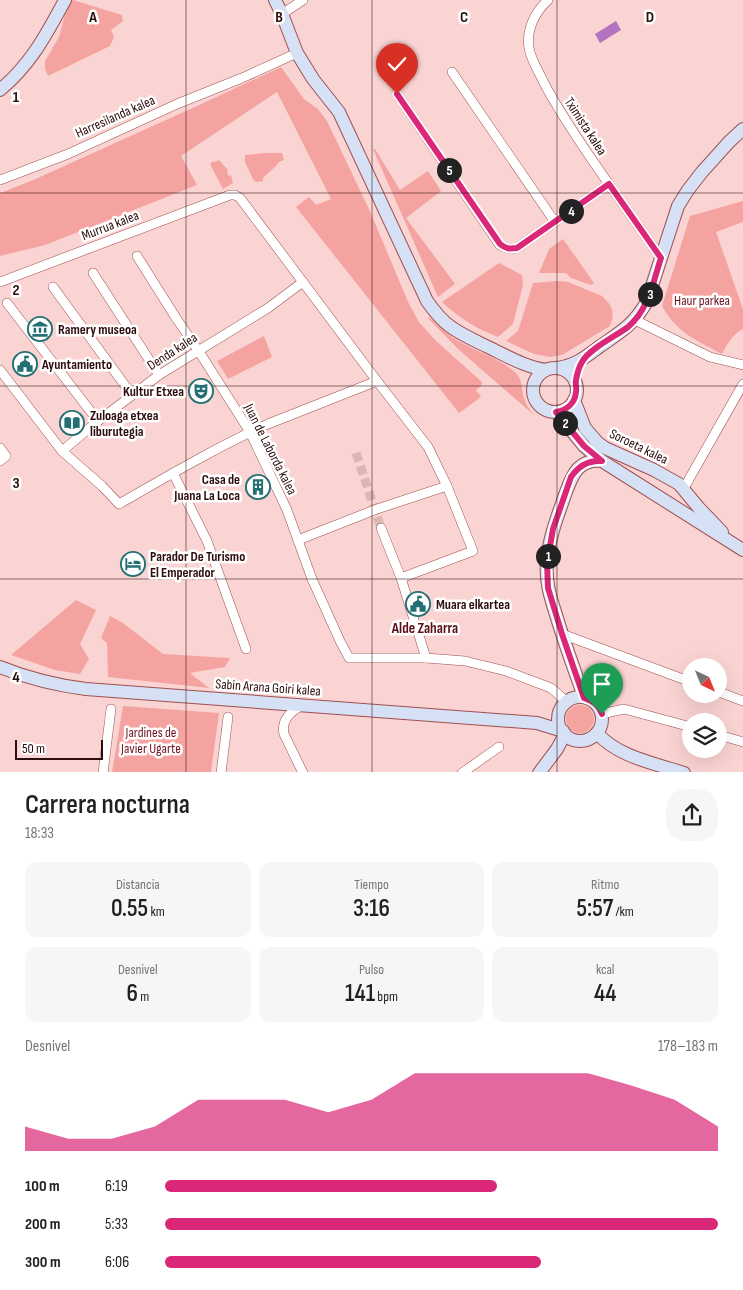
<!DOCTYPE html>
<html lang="es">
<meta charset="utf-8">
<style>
:root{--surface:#fff;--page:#f6f6f6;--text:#202124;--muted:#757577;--accent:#db2777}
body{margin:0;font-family:"Sofia Sans Condensed",sans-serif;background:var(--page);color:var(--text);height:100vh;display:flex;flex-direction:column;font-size:19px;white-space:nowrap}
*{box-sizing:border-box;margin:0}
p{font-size:16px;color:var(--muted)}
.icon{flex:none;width:28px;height:28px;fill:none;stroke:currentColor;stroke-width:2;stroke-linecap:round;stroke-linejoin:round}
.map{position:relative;height:772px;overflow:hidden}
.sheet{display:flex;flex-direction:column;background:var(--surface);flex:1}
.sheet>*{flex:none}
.needle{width:32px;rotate:137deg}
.tools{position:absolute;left:682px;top:658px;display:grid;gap:10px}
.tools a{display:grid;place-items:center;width:45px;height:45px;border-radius:50%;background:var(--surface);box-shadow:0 5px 20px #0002;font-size:25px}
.scale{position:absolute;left:15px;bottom:12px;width:88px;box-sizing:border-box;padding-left:5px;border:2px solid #2e0d0e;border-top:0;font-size:14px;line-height:18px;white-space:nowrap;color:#2e0d0e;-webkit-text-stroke:4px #fff;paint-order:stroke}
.pin{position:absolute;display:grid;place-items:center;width:42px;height:42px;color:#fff;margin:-51px -21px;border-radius:50% 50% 50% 0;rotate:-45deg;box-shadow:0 0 5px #0007}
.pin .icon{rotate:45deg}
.km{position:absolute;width:25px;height:25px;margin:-12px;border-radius:50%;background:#222;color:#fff;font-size:14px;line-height:25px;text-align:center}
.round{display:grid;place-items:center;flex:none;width:52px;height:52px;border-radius:20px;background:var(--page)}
.overview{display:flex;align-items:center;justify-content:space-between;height:85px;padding:0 25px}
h1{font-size:28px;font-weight:600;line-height:38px}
.figures{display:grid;grid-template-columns:repeat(3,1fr);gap:8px;height:85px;padding:5px 25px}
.figures div{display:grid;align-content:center;border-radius:12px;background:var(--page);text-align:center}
.figures b{font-size:25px;font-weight:600}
.figures small{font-size:14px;font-weight:400}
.figures p{font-size:14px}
.chart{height:140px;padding:10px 25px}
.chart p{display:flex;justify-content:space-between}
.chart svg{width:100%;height:90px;margin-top:5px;fill:var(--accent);opacity:.7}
ul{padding:0 25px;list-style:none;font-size:16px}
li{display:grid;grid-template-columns:80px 60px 1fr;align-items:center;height:38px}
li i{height:12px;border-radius:6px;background:var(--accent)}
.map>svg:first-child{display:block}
.green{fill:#f5a3a1}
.water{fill:#b273bf}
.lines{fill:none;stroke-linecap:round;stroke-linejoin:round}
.street-tunnel{stroke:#dbb6b5;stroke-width:9;stroke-dasharray:9 4.5;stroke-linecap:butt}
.street-casing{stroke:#a04f50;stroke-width:10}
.secondary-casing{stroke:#a04f50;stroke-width:14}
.street{stroke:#fff;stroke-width:9}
.secondary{stroke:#d6e1f5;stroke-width:12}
.route-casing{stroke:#fff;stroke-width:10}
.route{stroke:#db2777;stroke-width:6}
.grid{fill:none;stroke:#2e0d0e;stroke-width:1;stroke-opacity:0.55}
.labels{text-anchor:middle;stroke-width:5;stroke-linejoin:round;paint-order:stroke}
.street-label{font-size:14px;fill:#2e0d0e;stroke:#fff}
.park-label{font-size:14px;fill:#70121d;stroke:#fff}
.poi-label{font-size:14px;font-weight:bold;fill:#2e0d0e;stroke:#fff;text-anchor:start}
.neighbourhood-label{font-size:15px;font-weight:bold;fill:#5b0f17;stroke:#fff}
.grid-label{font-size:16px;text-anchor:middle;font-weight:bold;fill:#2e0d0e;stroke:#fff;stroke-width:5;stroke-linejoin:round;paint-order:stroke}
</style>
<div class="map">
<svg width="743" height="773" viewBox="0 0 743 773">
<rect width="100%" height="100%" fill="#fad4d2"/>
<g class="green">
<path d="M69 0H73L122 15 123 21 111 30 114 37 110 46 48 76 45 69V61L59 37Z"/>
<path d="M281 67 304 99 318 109 327 121 369 209 409 304 419 322 436 341 482 382 481 386 476 390 481 397 459 413 296 207 309 197 316 205 331 199 277 92 181 156 197 185 45 245 0 256V193L31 181 197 106Z"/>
<path d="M373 149H375L400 190 428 171 441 191 406 218 455 284 438 297Z"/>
<path d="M266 153H282L284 160 279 162 277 165 263 178V181L257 182 254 181 245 162V155Z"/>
<path d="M219 160 228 170 227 172 229 176 231 175 233 183 223 189 210 164 213 161 214 162Z"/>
<path d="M743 201V222L716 232 743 309V329C733 334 727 344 722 354 696 340 677 333 662 306L690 216Z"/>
<path d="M563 239 594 283 591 285 571 278 566 273H539L549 249Z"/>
<path d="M499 263 522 275 523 285 513 324 498 337C477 329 459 318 442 302Z"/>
<path d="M557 281 568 282 602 296C613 306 615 313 610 326L562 355 550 357 534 354 506 341 518 331 533 283Z"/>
<path d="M429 317C440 327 450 337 462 343 477 351 505 362 516 373 523 380 521 390 524 398 526 405 530 410 534 415L458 349 428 318Z"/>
<path d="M264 336 272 357 228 379 217 361Z"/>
<path d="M76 600 96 610 80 644 89 659 80 674 55 670 11 655Z"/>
<path d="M110 616 123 623 163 654 230 658 225 667 190 673 209 688 108 677 107 643 101 638Z"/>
<circle cx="580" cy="719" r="14"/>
<path d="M123 706 219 713 211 772H112Z"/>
</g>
<path class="water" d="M616 21 621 30 600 43 595 34Z"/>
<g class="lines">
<path class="street-tunnel" d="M356 453 381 528"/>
<defs>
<g id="street">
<path d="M548 0C535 12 526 30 529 48 531 60 539 72 544 83 556 106 570 127 584 148 609 185 635 221 661 258"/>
<path d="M282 14 303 0"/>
<path d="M452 72 555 222"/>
<path d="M397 94 499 244C506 249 509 249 517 248L609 184"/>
<path d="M0 180 68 154 177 104 242 78 297 53"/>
<path d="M137 256 176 318 198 350 250 432 287 510 312 579 340 641 349 658H426L465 661 506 671 551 688 567 702"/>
<path d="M93 273 159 375"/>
<path d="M0 282 230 195H235L240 198 377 381 428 447 447 486 473 551 401 578"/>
<path d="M53 287 132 395"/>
<path d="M7 303 98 421"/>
<path d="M635 320 710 357 743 365"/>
<path d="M0 370 62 451 102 486 119 504C168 476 217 447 268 424L377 381"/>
<path d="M0 448 6 456 0 461"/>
<path d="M62 451 98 421 159 375 268 308 303 282"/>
<path d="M173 473 207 541 246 649"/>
<path d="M684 488 743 384"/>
<path d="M381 528 401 578 426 658"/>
<path d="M298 540 377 509 447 486"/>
<path d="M562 634 691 682"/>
<path d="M719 692 743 701"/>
<path d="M301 706C290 712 281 720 284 734L303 773"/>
<path d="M601 714 624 709 691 727"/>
<path d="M719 735 743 742"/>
<path d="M103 773 111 709"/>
<path d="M221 773 228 717"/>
<path d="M462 773 499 747"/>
</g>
<g id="secondary">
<path d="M275 0 282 14 297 53 313 79 339 112 427 301C434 311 441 320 451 327 462 335 476 341 488 347 507 356 525 367 546 370"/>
<path d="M0 90C31 64 46 35 65 0"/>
<path d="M557 368C576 365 584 358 599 347 619 333 635 324 647 301L678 206 688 190 702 172 729 142 743 129"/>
<circle cx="555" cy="390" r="22"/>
<path d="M574 400 585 428 598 443 605 448 654 470 679 484 699 508 722 532"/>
<path d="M556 412 584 446 602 461 743 550"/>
<path d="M0 667C30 679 54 685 86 689L537 723 563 731"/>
<path d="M584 697C575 671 565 645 557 618 551 599 545 582 547 562 549 537 558 515 566 492 573 473 579 459 602 461"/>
<circle cx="580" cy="719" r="22"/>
<path d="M597 733C618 757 654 763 684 773"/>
<path d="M539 773 557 749 565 734"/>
</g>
</defs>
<use href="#street" class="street-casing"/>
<use href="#secondary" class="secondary-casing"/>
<use href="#street" class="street"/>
<use href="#secondary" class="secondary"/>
</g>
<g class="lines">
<defs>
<path id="route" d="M397 94 500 244C506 249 509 249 517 248L609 184 661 258C653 282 649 309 628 327 616 336 589 349 582 362 579 367 577 374 576 380 575 384 577 387 576 392 575 403 567 410 556 412L584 446 602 461C589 460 579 465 571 477L553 529 547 563 548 588 562 634 584 698C593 700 599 705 602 714"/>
</defs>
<use href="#route" class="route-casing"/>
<use href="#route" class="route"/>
</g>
<path class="grid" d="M186 0V773M372 0V773M557 0V773M0 193H743M0 386H743M0 579H743"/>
<defs>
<symbol id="museum-ring" viewBox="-11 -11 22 22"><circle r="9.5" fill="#fff" stroke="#236f73" stroke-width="1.5"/><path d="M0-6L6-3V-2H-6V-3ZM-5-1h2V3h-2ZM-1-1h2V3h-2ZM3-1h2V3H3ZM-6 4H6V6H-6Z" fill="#236f73"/></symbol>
<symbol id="civic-ring" viewBox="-11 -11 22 22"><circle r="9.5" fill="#fff" stroke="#236f73" stroke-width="1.5"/><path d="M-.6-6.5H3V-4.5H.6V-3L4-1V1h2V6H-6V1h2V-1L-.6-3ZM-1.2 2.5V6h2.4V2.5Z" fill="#236f73"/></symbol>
<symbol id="theatre-ring" viewBox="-11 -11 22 22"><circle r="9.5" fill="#fff" stroke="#236f73" stroke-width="1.5"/><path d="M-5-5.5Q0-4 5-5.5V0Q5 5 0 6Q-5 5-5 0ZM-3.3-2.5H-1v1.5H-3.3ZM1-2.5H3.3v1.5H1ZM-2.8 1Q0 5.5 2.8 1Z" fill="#236f73"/></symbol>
<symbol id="library-ring" viewBox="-11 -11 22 22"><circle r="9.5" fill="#fff" stroke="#236f73" stroke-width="1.5"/><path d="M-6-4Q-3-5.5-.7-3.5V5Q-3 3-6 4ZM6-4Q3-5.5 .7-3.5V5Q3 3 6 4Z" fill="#236f73"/></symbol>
<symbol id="building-ring" viewBox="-11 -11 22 22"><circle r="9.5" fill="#fff" stroke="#236f73" stroke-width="1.5"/><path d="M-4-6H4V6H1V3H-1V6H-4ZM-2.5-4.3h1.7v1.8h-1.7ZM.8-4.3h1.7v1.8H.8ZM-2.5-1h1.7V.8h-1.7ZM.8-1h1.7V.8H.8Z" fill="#236f73"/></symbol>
<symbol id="hotel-ring" viewBox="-11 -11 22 22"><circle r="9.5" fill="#fff" stroke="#236f73" stroke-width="1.5"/><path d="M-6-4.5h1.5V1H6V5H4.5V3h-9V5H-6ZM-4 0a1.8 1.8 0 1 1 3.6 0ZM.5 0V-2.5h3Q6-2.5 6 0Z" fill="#236f73"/></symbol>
</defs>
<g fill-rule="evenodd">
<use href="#museum-ring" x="26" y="315" width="28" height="28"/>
<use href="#civic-ring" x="11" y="350" width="28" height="28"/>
<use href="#theatre-ring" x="187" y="377" width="28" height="28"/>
<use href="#library-ring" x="58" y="409" width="28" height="28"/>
<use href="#building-ring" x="244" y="473" width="28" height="28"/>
<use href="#hotel-ring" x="119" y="550" width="28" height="28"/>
<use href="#civic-ring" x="404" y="590" width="28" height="28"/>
</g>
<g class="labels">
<g class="street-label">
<text transform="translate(115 116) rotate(-24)" y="5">Harresilanda kalea</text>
<text transform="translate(586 126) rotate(57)" y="5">Tximista kalea</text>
<text transform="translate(110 225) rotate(-21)" y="5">Murrua kalea</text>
<text transform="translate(172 351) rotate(-33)" y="5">Denda kalea</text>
<text transform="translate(639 446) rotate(26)" y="5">Soroeta kalea</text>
<text transform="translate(271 449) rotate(63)" y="5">Juan de Laborda kalea</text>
<text transform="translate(268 687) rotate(4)" y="5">Sabin Arana Goiri kalea</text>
</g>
<g class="park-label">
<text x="702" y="305">Haur parkea</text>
<text x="151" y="737">Jardines de<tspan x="151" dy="16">Javier Ugarte</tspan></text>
</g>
<g class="poi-label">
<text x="58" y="334">Ramery museoa</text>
<text x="42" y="369">Ayuntamiento</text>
<text x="184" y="396" text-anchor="end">Kultur Etxea</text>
<text x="90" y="420">Zuloaga etxea<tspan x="90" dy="16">liburutegia</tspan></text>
<text x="240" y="484" text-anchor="end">Casa de<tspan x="240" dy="16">Juana La Loca</tspan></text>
<text x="150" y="561">Parador De Turismo<tspan x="150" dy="16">El Emperador</tspan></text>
<text x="436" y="609">Muara elkartea</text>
</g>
<g class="neighbourhood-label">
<text x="425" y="633">Alde Zaharra</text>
</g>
</g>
<g class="grid-label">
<text x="93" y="22">A</text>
<text x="279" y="22">B</text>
<text x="464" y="22">C</text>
<text x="650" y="22">D</text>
<text x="16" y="102">1</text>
<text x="16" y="295">2</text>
<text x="16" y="488">3</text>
<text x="16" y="682">4</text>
</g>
</svg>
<div class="tools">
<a><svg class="needle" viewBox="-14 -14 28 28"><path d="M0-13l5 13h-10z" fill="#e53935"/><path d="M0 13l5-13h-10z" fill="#757577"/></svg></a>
<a><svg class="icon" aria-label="layers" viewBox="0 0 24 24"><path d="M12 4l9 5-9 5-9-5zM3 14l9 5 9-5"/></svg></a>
</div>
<div class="scale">50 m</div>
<div class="pin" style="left:602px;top:714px;background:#1e9e55"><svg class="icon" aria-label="arrive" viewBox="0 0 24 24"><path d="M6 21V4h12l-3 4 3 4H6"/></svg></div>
<div class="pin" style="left:397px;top:94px;background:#d93025"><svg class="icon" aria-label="check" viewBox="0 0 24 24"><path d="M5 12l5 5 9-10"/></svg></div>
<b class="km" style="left:548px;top:556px">1</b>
<b class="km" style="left:565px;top:423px">2</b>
<b class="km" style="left:650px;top:294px">3</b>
<b class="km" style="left:571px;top:211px">4</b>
<b class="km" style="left:449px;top:170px">5</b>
</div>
<section class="sheet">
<div class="overview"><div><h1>Carrera nocturna</h1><p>18:33</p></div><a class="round"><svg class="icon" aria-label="share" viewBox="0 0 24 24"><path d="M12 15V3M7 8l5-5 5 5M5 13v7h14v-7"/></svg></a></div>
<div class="figures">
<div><p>Distancia</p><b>0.55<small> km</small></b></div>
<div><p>Tiempo</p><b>3:16</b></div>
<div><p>Ritmo</p><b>5:57<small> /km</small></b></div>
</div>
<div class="figures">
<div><p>Desnivel</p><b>6<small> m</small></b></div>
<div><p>Pulso</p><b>141<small> bpm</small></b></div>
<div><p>kcal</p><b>44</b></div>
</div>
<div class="chart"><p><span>Desnivel</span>178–183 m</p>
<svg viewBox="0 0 160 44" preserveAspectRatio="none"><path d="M0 44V32L10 38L20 38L30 32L40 19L50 19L60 19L70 25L80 19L90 6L100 6L110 6L120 6L130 6L140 12L150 19L160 32V44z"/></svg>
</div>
<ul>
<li><b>100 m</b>6:19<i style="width:60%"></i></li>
<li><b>200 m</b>5:33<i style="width:100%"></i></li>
<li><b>300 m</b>6:06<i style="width:68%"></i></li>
</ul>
</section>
